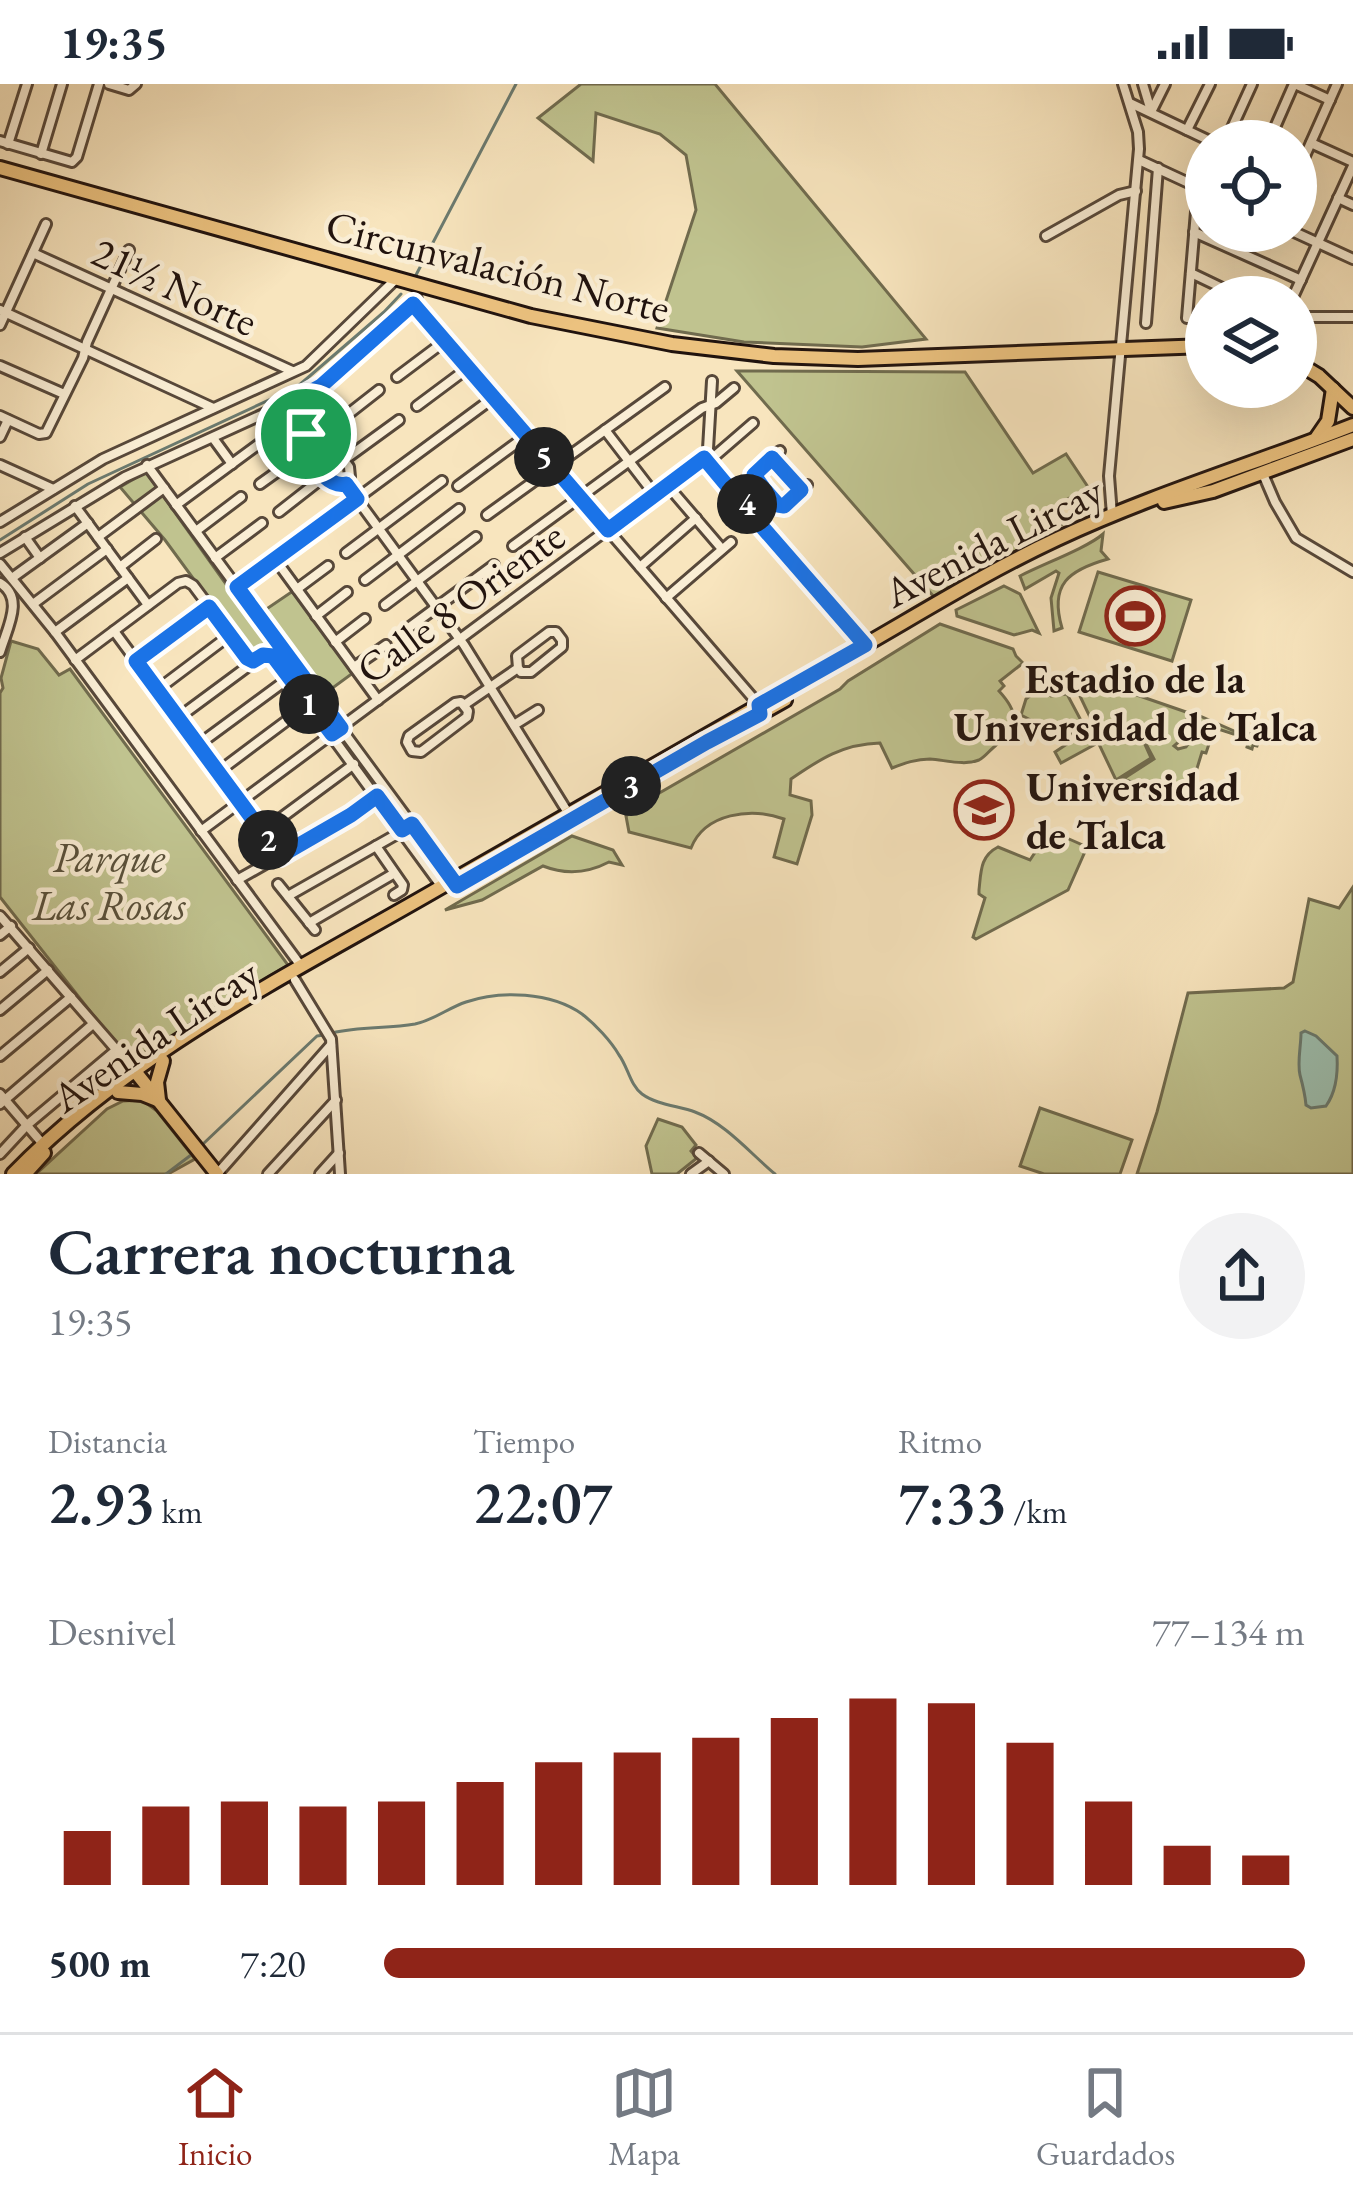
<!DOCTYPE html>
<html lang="es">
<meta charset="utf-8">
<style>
:root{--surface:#fff;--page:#f2f2f3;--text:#1f2937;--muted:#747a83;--line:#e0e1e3;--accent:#8f2418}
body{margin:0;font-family:"EB Garamond",serif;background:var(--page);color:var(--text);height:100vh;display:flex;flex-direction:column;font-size:45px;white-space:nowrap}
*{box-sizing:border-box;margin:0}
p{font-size:39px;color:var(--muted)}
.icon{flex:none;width:66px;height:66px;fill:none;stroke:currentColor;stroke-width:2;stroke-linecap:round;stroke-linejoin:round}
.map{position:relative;height:1090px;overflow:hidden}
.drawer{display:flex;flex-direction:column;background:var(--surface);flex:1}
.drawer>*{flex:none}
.tools{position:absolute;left:1185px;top:36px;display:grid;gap:24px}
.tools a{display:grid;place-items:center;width:132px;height:132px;border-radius:50%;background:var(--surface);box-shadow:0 12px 48px #0002;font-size:60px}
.pin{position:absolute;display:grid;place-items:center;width:102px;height:102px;color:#fff;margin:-51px;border:6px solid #fff;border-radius:50%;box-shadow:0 3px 12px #0007}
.km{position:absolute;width:60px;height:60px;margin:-30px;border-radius:50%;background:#222;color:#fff;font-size:33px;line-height:60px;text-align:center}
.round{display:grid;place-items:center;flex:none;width:126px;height:126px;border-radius:63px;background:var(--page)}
.overview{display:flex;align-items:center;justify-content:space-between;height:204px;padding:0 48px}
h1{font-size:66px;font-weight:600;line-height:90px}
.metrics{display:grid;grid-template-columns:repeat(3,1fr);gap:18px;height:204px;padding:12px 48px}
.metrics div{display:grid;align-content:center}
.metrics b{font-size:60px;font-weight:600}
.metrics small{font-size:33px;font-weight:400}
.metrics p{font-size:33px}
.chart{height:336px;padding:24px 48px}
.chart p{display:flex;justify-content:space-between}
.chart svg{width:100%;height:216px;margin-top:12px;stroke:var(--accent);stroke-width:6}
ul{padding:0 48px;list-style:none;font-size:39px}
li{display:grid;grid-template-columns:192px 144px 1fr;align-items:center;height:90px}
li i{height:30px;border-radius:15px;background:var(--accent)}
.status{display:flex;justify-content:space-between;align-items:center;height:84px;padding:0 60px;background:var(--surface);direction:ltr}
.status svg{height:33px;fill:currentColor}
.menu{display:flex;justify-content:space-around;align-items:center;height:168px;border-top:3px solid var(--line);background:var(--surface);font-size:33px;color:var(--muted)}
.menu a{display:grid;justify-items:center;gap:6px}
.menu .active{color:var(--accent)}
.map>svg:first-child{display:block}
.green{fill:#c0c38f;stroke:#706b4e;stroke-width:3}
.water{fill:#9dbfaf;stroke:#6b7a6f;stroke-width:3}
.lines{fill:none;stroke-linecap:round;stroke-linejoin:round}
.stream{stroke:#6b7a6f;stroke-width:3}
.minor-casing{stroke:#57483a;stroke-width:14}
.major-casing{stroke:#21130e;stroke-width:18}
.minor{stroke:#faeed5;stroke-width:8}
.major{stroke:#ecc27f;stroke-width:12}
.route-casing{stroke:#fff;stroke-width:24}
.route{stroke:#1a73e8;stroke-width:15}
.labels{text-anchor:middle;stroke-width:9;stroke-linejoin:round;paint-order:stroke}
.street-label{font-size:42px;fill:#21130e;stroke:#faeed5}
.poi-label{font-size:42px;font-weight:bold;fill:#21130e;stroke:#faeed5}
.park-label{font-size:42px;font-style:italic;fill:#59513b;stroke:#faeed5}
</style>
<div class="status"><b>19:35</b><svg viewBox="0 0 49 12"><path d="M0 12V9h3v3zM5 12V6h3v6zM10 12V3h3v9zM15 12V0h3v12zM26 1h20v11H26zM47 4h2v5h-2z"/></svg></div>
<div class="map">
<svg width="1353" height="1090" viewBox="0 0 1353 1090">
<rect width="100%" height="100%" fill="#f8e5be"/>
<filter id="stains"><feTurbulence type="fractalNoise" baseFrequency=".00167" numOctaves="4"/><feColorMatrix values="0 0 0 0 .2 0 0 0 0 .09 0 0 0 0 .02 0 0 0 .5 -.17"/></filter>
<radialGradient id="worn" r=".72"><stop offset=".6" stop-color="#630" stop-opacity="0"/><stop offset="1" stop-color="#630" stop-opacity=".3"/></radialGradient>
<g class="green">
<path d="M581 0H715L926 255 862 263 744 258 657 244 696 126 686 71 660 50 596 29 593 77 538 34Z"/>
<path d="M737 287 965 288 1033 389 1066 370 1088 403 1056 422 1066 438 935 514Z"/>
<path d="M146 388 268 559 250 572 165 456 120 403Z"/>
<path d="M1103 450 1101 467 1108 475C1069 486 1049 500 1062 544L1054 547 1051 514 1059 489 1056 487 1025 505 1020 492C1043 480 1087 464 1103 450Z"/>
<path d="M1098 488 1191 516 1172 577 1079 548Z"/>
<path d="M1004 502 1020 510 1039 549 1032 546 1014 551 957 532 956 526Z"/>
<path d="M293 507 353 589 323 611 262 528Z"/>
<path d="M940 540 1013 565 1016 572 1023 579 1000 597 1004 602 999 607C1021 631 1018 642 994 663 989 667 985 673 979 676 965 682 945 676 930 675 916 675 905 679 892 684L880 659C843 660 820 675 791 695L790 711 811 717 812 731 797 780 774 773 784 735C751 723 705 729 691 764L629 748 626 732 642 719 840 605 848 597Z"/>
<path d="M11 557 38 565 59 591 70 585 288 881 133 975 127 974 0 813V609L3 604 1 594Z"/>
<path d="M1102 599 1189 629 1183 646 1178 647 1182 655 1174 662 1178 665 1186 663 1191 656 1186 648 1193 629 1241 650 1261 649 1257 662 1253 661 1252 665 1247 663 1249 655 1206 641 1201 654 1210 657 1206 669 1202 668 1195 691H1192L1187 715 1148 701 1145 703 1123 695 1154 675 1137 643 1151 674 1116 696 1097 656 1100 654 1078 608H1087Z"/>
<path d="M1041 603 1051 612 1067 610 1094 661 1061 679 1055 668 1076 654 1070 647 1044 643 1021 631 1026 615Z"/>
<path d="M1060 751 1087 763 1068 806 976 855 973 853 985 814 979 810V806C981 788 980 772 998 763L1030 776 1036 767Z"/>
<path d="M572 752 613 766 622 781 609 778C588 789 566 791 543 782L482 816 445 826Z"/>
<path d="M1353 803V1090H1137L1157 1028 1188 909 1284 904 1293 898 1309 815 1339 824Z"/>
<path d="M142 1016 157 1027 195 1075 168 1090H36L107 1025 123 1017Z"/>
<path d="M1040 1024 1132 1056 1120 1090H1044L1020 1082Z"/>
<path d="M658 1035 682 1043 696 1061 691 1067 697 1074 677 1090H652L646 1062Z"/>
</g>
<path class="water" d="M1305 947 1316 952 1337 972C1338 989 1336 1008 1326 1022L1311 1024 1306 1021C1305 1010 1303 1002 1300 991 1297 979 1301 962 1301 949Z"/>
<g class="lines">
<g class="stream">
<path d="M416 191 516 0"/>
<path d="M0 456 88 400 297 303 384 228 401 210"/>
<path d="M332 949C360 942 388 945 415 940 434 936 448 924 466 918 500 906 551 908 582 930 595 940 611 957 619 971 628 983 630 1001 642 1010 657 1021 679 1022 695 1028 725 1039 751 1070 775 1090"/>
<path d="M203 1060 317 952 324 951"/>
<path d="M166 1090 191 1071"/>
</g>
<defs>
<g id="minor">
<path d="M109 0 129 6 136 0"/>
<path d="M1143 0 1151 27"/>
<path d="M1295 0 1330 16"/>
<path d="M1130 19 1210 57"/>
<path d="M1151 28 1165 0"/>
<path d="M1187 46 1210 0"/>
<path d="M0 57 72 78 77 73 99 0"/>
<path d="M1226 57 1252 0"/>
<path d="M1269 57 1294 0"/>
<path d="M1311 59 1353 78"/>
<path d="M8 60 27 0"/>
<path d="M41 70 62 0"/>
<path d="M1139 76 1206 107"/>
<path d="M1296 92 1337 0"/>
<path d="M1198 104 1187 234H1206"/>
<path d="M1338 114 1353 121"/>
<path d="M1292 147 1353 175"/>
<path d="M1194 148 1301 196"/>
<path d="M1046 152 1119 111 1136 107"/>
<path d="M33 169 292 287"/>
<path d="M1191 189 1241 213"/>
<path d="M1293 213 1353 82"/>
<path d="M413 220 759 621"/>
<path d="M0 226 213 324"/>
<path d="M1296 233H1353"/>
<path d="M1146 239 1158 84"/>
<path d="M0 241 46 140"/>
<path d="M0 282 64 310"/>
<path d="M397 293 445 257"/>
<path d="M288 320 308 347 324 349 349 383 350 393 346 400"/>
<path d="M417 322 468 284"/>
<path d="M0 332 39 350 46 349 83 274 87 258 129 166"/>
<path d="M605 346 655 411"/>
<path d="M308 347 303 357 306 367 329 398 336 401 346 400 464 561 570 732"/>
<path d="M324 349 379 306"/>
<path d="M0 353 8 336"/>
<path d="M213 354 232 380"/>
<path d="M780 367 756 386 755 395 781 422 807 401"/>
<path d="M772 373 801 407"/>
<path d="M704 374 708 365 712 297"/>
<path d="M705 375 865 561"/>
<path d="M344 376 399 336"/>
<path d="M0 381 53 405"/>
<path d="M147 381 457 802"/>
<path d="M1263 390 1275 418 1296 454 1353 488"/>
<path d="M260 400 306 367"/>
<path d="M458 402 526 352"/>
<path d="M668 402 722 465"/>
<path d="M176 421 297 332"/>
<path d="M75 422 148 521"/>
<path d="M744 422 764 405"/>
<path d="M279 428 325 392"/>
<path d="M487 431 665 303"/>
<path d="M1112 431 1109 392 1139 65 1138 48 1123 0"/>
<path d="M0 438 103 375 306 282 397 194"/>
<path d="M196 447 241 413"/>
<path d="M25 453 40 474"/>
<path d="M98 453 164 404"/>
<path d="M513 462 702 324 716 319 734 304"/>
<path d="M0 469 125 393 314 307 417 215"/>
<path d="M346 469 442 397"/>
<path d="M215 474 262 439"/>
<path d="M275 475 378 616"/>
<path d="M0 480 55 548 301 882"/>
<path d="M120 483 156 455"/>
<path d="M640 483 696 434"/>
<path d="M12 494 88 439"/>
<path d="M365 496 459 425"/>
<path d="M0 499C25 514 7 544 0 568"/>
<path d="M237 503 493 314"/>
<path d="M297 505 328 482"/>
<path d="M666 514 731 458"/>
<path d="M33 520 107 465"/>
<path d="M385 521 476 453"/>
<path d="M316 532 347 508"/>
<path d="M114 547 280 772"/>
<path d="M55 548 128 494"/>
<path d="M403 548 494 481"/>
<path d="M335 558 365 535"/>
<path d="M75 576 178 499 186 497 193 501 246 572 252 576"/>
<path d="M136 577 209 523"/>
<path d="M354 583 386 561"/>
<path d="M157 606 230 551"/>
<path d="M461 618 468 627 467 633 421 668 412 667 407 658 409 652 455 619Z"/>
<path d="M464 621 518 584 517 572 549 548H556L562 556V563L531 588H521L518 584"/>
<path d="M178 634 247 583 252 576 266 570 273 572 442 803"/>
<path d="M514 641 538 626"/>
<path d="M198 661 289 594"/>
<path d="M218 688 309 620"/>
<path d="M201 747 704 374 716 371 753 339"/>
<path d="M262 748 354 680"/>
<path d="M376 762 403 801 402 806 394 811"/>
<path d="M237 796 343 736 380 710"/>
<path d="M278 800 315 846"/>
<path d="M288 812 413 741"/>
<path d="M0 832 134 986"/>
<path d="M309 839 393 790"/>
<path d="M0 851 11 842"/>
<path d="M0 888 29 864"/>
<path d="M295 896 331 955 340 1090"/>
<path d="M0 926 48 886"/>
<path d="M0 972 71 913"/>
<path d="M0 1010 42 1059"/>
<path d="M0 1020 93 940"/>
<path d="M699 1069 724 1090"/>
<path d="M0 1070 27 1041 115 967"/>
<path d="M218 1089 331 961"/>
<path d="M268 1090 336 1016"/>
<path d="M320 1090 339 1069"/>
<path d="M691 1090 709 1077"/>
</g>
<g id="major">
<path d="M0 84 531 232 672 260 774 272 858 275 1206 262"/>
<path d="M1296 278 1319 292 1353 324"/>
<path d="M1317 353 1328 337 1333 305"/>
<path d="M1164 418 1213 407 1353 355"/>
<path d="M735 644 785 616"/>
<path d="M516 768 628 704"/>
<path d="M134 986 217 1090"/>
<path d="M118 1008 142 1010 157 1016"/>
<path d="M159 1016 157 998 163 977"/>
<path d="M13 1090C133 966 293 889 441 803 574 726 708 650 842 574 913 534 982 490 1057 455 1153 410 1254 380 1353 341"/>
<path d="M25 1090 44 1069"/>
</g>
</defs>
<use href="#minor" class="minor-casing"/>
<use href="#major" class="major-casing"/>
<use href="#minor" class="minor"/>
<use href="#major" class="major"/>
</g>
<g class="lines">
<defs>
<path id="route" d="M306 350 304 364C314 379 326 404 346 400L357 415 237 503 341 644 332 650 273 572 263 571 253 577 247 574 209 523 136 577 280 772 351 731 377 712 402 746 412 740 457 802 707 658 760 630 759 621 865 561 744 422 764 405 754 391 772 374 801 406 784 422 778 421 764 405 744 422 704 374 608 446 413 220 321 302 288 320 308 347 306 350"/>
</defs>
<use href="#route" class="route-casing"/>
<use href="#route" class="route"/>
</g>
<defs>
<symbol id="stadium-ring" viewBox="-11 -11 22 22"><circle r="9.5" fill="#faeed5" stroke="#8f2418" stroke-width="1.5"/><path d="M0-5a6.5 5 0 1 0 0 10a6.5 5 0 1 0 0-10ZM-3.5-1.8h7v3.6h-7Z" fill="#8f2418"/></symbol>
<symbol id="university-ring" viewBox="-11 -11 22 22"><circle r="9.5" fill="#faeed5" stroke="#8f2418" stroke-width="1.5"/><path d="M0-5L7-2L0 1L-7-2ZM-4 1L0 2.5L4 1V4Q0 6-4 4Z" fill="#8f2418"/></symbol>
</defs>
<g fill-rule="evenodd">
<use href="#stadium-ring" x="1102" y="499" width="66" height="66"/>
<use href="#university-ring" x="951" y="693" width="66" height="66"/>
</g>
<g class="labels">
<g class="street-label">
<text transform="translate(498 182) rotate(14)" y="15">Circunvalación Norte</text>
<text transform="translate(175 202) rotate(25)" y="15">21½ Norte</text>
<text transform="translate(993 457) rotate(-27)" y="15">Avenida Lircay</text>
<text transform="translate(460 518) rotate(-36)" y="15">Calle 8 Oriente</text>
<text transform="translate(155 951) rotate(-34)" y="15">Avenida Lircay</text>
</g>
<g class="poi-label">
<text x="1135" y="609">Estadio de la<tspan x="1135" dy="48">Universidad de Talca</tspan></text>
<text x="1026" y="717" text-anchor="start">Universidad<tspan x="1026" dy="48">de Talca</tspan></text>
</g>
<g class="park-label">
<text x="109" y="788">Parque<tspan x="109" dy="48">Las Rosas</tspan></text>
</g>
</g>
<rect width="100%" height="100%" filter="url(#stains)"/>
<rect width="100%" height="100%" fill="url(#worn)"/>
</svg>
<div class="tools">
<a><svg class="icon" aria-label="locate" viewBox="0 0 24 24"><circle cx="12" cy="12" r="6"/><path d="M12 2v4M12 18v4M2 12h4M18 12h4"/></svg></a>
<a><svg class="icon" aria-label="layers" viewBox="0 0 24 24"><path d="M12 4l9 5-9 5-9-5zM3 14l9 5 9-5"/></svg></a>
</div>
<div class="pin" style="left:306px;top:350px;background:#1e9e55"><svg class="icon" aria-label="arrive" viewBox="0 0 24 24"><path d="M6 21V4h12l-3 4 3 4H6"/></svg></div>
<b class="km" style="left:309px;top:620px">1</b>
<b class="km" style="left:268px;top:756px">2</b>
<b class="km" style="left:631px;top:702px">3</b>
<b class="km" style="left:747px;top:420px">4</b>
<b class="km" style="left:544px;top:373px">5</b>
</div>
<section class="drawer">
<div class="overview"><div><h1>Carrera nocturna</h1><p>19:35</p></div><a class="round"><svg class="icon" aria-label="share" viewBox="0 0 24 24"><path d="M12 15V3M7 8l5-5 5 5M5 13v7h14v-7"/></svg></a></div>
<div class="metrics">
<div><p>Distancia</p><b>2.93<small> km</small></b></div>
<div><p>Tiempo</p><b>22:07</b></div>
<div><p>Ritmo</p><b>7:33<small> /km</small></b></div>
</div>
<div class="chart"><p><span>Desnivel</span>77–134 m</p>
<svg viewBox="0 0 160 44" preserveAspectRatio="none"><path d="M5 44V33M15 44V28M25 44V27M35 44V28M45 44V27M55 44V23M65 44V19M75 44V17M85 44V14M95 44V10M105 44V6M115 44V7M125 44V15M135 44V27M145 44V36M155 44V38"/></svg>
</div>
<ul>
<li><b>500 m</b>7:20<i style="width:100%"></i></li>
</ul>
</section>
<nav class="menu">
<a class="active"><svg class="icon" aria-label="home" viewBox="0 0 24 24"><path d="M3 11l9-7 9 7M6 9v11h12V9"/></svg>Inicio</a>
<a><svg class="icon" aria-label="map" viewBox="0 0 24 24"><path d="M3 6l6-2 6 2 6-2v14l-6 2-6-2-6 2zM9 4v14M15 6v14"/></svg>Mapa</a>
<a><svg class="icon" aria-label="saved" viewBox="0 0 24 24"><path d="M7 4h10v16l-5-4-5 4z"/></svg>Guardados</a>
</nav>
